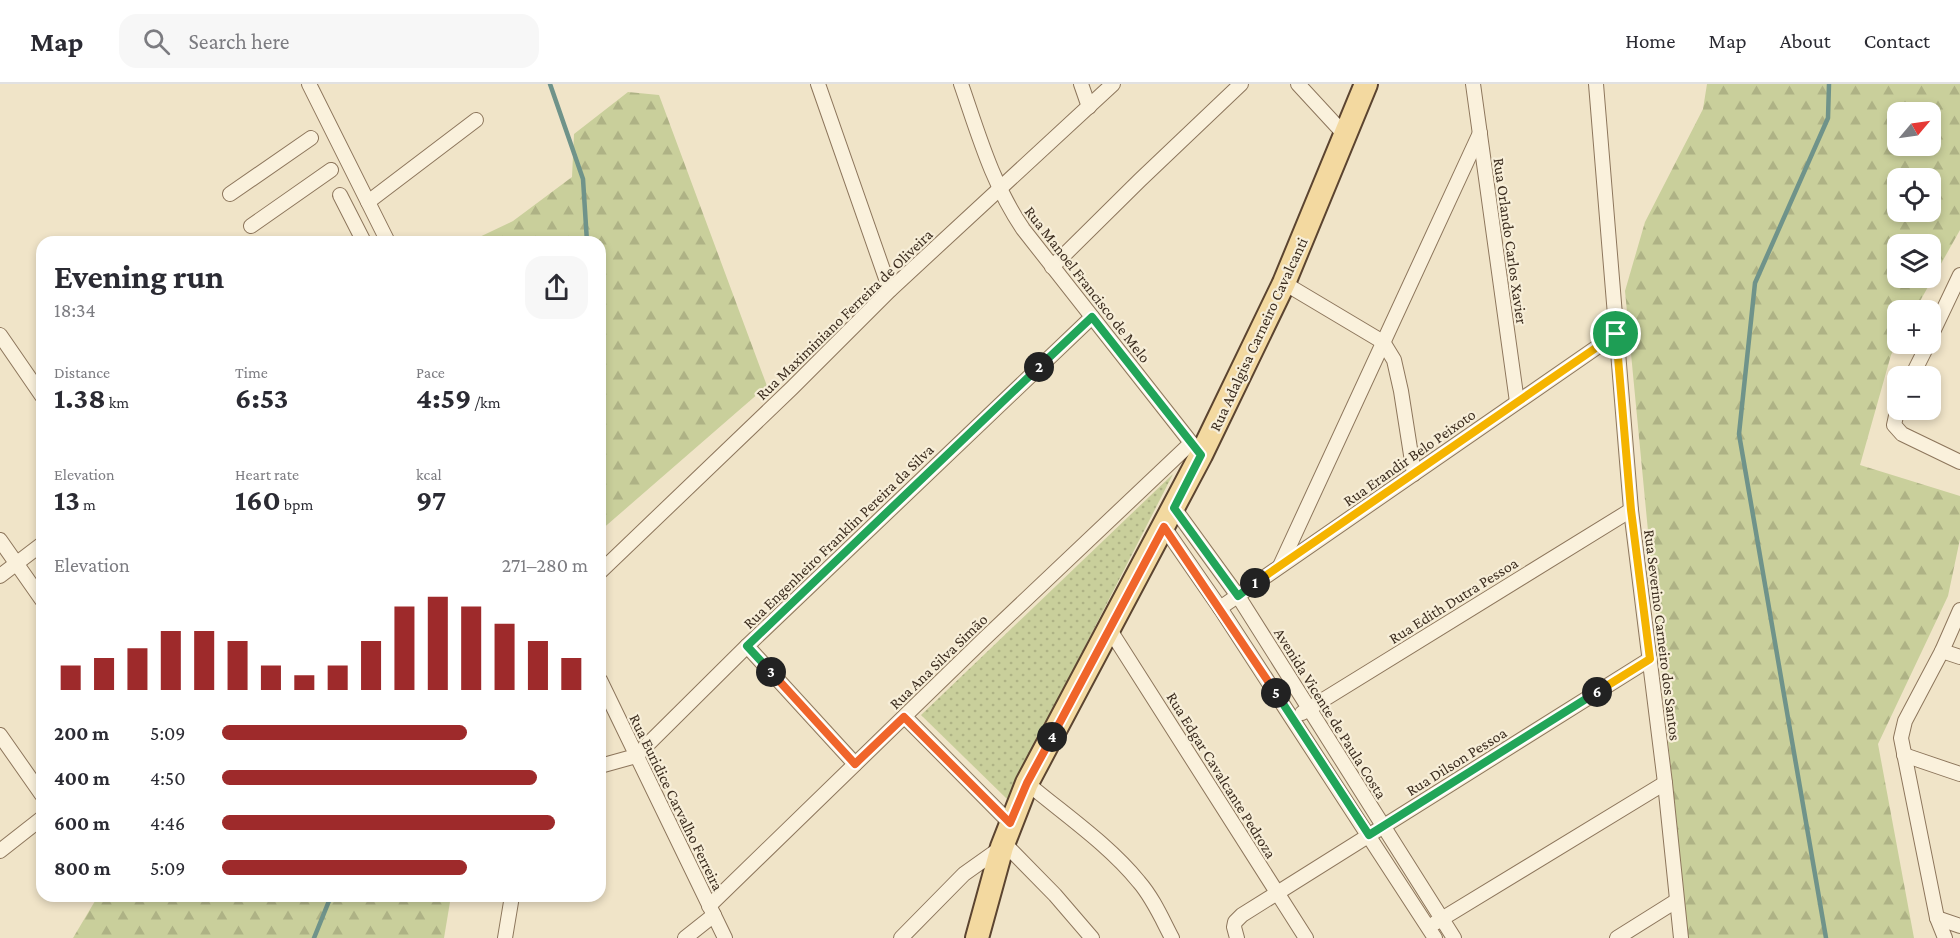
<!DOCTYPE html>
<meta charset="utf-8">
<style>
:root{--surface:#fff;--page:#f7f7f7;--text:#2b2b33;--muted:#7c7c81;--line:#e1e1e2;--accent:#9e2a2b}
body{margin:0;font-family:"Crimson Pro",serif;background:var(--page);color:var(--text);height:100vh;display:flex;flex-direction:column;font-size:22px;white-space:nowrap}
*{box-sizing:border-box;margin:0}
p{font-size:20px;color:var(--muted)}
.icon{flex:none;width:33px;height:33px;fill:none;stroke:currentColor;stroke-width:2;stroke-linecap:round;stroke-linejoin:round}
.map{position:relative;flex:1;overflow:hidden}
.details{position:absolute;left:36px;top:152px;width:570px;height:666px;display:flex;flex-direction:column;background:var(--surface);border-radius:18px;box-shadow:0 3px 9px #0003}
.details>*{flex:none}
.needle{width:39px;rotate:61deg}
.controls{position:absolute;left:1887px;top:18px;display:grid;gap:12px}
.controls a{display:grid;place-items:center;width:54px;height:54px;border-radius:12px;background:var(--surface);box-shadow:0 3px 9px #0003;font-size:30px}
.pin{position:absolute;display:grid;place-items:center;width:51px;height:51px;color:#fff;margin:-26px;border:3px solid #fff;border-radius:50%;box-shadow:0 2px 6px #0007}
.km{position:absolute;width:30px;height:30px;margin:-15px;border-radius:50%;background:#222;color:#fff;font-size:16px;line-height:30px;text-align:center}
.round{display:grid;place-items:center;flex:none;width:63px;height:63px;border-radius:18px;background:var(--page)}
.summary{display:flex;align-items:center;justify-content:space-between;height:102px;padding:0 18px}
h1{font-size:33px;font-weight:700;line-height:45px}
.figures{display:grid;grid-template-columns:repeat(3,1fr);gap:9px;height:102px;padding:6px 18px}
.figures div{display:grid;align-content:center}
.figures b{font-size:30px;font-weight:700}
.figures small{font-size:16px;font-weight:400}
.figures p{font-size:16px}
.chart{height:168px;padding:12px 18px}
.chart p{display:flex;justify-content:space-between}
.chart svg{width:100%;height:108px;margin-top:6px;stroke:var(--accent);stroke-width:6}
ul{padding:0 18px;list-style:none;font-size:20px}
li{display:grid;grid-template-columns:96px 72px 1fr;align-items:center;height:45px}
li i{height:15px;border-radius:8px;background:var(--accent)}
header{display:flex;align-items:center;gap:36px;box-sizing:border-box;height:84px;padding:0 30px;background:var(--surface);border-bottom:2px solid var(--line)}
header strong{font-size:28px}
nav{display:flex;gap:33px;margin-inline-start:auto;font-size:21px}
.search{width:420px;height:54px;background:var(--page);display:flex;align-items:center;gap:15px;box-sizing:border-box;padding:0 21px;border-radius:18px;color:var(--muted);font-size:22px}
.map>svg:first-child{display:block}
.grass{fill:url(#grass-dots)}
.forest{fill:url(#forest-firs);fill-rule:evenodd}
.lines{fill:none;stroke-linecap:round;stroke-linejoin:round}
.stream{stroke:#6f938a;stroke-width:4.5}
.minor-casing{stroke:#8d765c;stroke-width:16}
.primary-casing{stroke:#5b4430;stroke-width:26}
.minor{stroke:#faf1dc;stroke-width:14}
.primary{stroke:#f3d9a0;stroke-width:22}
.split-1-casing{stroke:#fff;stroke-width:12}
.split-2-casing{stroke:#fff;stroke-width:12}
.split-3-casing{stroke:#fff;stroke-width:12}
.split-4-casing{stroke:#fff;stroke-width:12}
.split-5-casing{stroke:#fff;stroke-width:12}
.split-6-casing{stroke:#fff;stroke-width:12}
.split-7-casing{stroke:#fff;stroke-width:12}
.split-1{stroke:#f5b400;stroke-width:8}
.split-2{stroke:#22a559;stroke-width:8}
.split-3{stroke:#22a559;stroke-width:8}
.split-4{stroke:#f0652b;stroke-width:8}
.split-5{stroke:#f0652b;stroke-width:8}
.split-6{stroke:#22a559;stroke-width:8}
.split-7{stroke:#f5b400;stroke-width:8}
.labels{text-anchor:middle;stroke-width:4.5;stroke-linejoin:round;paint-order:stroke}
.street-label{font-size:16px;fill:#3d2e20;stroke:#f7eed8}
</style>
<header>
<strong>Map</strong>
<div class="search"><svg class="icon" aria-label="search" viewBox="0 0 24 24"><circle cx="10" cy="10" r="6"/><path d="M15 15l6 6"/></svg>Search here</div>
<nav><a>Home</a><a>Map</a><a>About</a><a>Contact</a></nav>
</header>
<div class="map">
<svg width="1960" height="854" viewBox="0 0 1960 854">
<defs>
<pattern id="grass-dots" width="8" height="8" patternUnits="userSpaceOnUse" patternTransform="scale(1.5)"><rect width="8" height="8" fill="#c9cf9b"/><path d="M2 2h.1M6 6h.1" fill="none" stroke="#aeb285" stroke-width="1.8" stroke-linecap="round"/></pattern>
<pattern id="forest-firs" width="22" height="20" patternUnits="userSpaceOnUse" patternTransform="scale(1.5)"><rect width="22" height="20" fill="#c9cf9b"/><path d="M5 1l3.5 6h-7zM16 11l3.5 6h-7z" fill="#aeb285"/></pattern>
</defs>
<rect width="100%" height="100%" fill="#f0e4c8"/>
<path class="grass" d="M1173 390 1007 715 921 631Z"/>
<g class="forest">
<path d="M1707 0H1960V146L1915 226H1898L1897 259 1891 271 1860 381 1960 412V455L1948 512 1878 660 1914 854H1687L1625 207 1645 138 1703 25ZM1898 28H1930V62H1898ZM1898 94H1930V128H1898ZM1898 160H1930V194H1898Z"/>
<path d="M628 8 659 11 767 302 600 447V158L471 157 513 137 572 93 574 50Z"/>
<path d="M98 812H451L444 854H73Z"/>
</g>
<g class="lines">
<g class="stream">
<path d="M550 0 583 95 587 158"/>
<path d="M314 854 331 812"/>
<path d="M1826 854 1739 350 1755 199 1828 34 1829 0"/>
</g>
<defs>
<g id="minor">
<path d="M309 0 388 158"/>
<path d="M818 0 890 206"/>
<path d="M961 0C979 52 992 99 1023 145L1196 365"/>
<path d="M1081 0 1089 23"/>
<path d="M1298 0 1345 51"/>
<path d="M1473 0 1517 318"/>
<path d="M1596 0 1631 426 1665 699 1681 854"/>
<path d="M230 110 311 54"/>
<path d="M340 111 364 158"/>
<path d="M368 118 476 36"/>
<path d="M251 142 331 86"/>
<path d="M1052 183 1140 96 1241 0"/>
<path d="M1284 199 1383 258 1394 276 1401 307 1414 390"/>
<path d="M0 251 42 312"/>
<path d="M1930 254 1960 191"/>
<path d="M1912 292 1928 260"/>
<path d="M1898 323 1894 341 1902 350 1960 378"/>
<path d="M1174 424 1238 512 1454 854"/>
<path d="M1164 443 1220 524 1435 854"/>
<path d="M0 456 42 516"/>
<path d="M1280 482 1480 49"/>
<path d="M600 488 792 304 890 206 1113 0"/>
<path d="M0 492 42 460"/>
<path d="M1220 524 1616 250"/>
<path d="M1110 546 1306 854"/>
<path d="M747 562 855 680"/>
<path d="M1942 567 1960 573"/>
<path d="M600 596 725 854"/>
<path d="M1302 629 1631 426"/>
<path d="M905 633 1010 739"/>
<path d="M0 651 42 711"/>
<path d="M1904 671 1960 690"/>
<path d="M600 682 636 672 747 562 1092 233"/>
<path d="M1027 699C1065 731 1108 760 1139 798 1153 814 1162 835 1172 854"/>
<path d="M1004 759 1055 811 1092 854"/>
<path d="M0 767 42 734"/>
<path d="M709 822 983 556 1191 359"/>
<path d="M1937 834 1960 842"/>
<path d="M1435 839 1665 699"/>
<path d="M505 854 512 812"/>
<path d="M685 854 714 831"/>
<path d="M901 854 964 790 1002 763"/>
<path d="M1237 854 1234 843 1235 838 1242 831 1650 575"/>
<path d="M1617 854 1676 817"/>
<path d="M1945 854 1937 834 1901 654 1905 637 1942 567 1960 526"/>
</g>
<path id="primary" d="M977 854 1002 763 1027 699 1201 371 1284 199 1366 0"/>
</defs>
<use href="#minor" class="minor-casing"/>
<use href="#primary" class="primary-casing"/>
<use href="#minor" class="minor"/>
<use href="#primary" class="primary"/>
</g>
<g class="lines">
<defs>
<path id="split-1" d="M1255 499 1616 250"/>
<path id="split-2" d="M1039 283 1092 233 1201 371 1174 424 1238 512 1255 499"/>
<path id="split-3" d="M771 588 747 562 1039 283"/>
<path id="split-4" d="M771 588 855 680 904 633 1010 739 1027 699 1052 653"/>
<path id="split-5" d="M1052 653 1164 443 1276 609"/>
<path id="split-6" d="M1276 609 1369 751 1597 608"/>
<path id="split-7" d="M1597 608 1650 575 1631 426 1616 250"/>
</defs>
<use href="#split-1" class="split-1-casing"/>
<use href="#split-2" class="split-2-casing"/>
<use href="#split-3" class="split-3-casing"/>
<use href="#split-4" class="split-4-casing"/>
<use href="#split-5" class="split-5-casing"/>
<use href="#split-6" class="split-6-casing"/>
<use href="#split-7" class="split-7-casing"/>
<use href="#split-1" class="split-1"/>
<use href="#split-2" class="split-2"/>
<use href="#split-3" class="split-3"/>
<use href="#split-4" class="split-4"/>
<use href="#split-5" class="split-5"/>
<use href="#split-6" class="split-6"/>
<use href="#split-7" class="split-7"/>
</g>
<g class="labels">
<g class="street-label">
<text transform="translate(1511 157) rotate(82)" y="6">Rua Orlando Carlos Xavier</text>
<text transform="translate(1088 200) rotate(52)" y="6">Rua Manoel Francisco de Melo</text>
<text transform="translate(844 230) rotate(-44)" y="6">Rua Maximiniano Ferreira de Oliveira</text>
<text transform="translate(1258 250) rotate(-65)" y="6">Rua Adalgisa Carneiro Cavalcanti</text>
<text transform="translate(1409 373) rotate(-35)" y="6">Rua Erandir Belo Peixoto</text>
<text transform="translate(838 452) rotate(-44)" y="6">Rua Engenheiro Franklin Pereira da Silva</text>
<text transform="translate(1453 516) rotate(-32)" y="6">Rua Edith Dutra Pessoa</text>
<text transform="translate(1663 551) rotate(83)" y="6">Rua Severino Carneiro dos Santos</text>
<text transform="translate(938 577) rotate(-44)" y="6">Rua Ana Silva Simão</text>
<text transform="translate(1331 629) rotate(58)" y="6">Avenida Vicente de Paula Costa</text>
<text transform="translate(1456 677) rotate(-32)" y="6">Rua Dilson Pessoa</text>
<text transform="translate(1222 691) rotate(58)" y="6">Rua Edgar Cavalcante Pedroza</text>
<text transform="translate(677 718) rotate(64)" y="6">Rua Euridice Carvalho Ferreira</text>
</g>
</g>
</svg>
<div class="controls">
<a><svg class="needle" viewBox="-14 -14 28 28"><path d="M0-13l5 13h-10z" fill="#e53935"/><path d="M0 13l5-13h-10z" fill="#7c7c81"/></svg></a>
<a><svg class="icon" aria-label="locate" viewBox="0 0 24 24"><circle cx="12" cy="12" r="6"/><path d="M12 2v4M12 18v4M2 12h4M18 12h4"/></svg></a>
<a><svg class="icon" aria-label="layers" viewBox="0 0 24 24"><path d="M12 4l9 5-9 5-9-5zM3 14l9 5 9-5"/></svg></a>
<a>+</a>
<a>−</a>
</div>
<div class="pin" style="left:1616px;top:250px;background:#1e9e55"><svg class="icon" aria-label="arrive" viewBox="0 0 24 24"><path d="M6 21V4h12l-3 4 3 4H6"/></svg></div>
<b class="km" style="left:1255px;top:499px">1</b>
<b class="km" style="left:1039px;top:283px">2</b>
<b class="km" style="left:771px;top:588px">3</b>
<b class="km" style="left:1052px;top:653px">4</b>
<b class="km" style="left:1276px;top:609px">5</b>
<b class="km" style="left:1597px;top:608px">6</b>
<section class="details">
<div class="summary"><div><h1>Evening run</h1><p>18:34</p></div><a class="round"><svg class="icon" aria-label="share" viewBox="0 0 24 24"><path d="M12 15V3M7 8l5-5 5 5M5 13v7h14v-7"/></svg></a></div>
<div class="figures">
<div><p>Distance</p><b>1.38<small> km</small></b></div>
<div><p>Time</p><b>6:53</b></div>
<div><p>Pace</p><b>4:59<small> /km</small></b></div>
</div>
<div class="figures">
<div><p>Elevation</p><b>13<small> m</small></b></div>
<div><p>Heart rate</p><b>160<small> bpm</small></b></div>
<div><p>kcal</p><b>97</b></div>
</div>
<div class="chart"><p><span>Elevation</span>271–280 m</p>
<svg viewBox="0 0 160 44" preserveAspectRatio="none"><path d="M5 44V34M15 44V31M25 44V27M35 44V20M45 44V20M55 44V24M65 44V34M75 44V38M85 44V34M95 44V24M105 44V10M115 44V6M125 44V10M135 44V17M145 44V24M155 44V31"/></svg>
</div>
<ul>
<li><b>200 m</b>5:09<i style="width:67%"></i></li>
<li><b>400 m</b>4:50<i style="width:86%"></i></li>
<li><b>600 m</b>4:46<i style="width:91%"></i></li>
<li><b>800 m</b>5:09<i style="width:67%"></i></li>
</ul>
</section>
</div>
